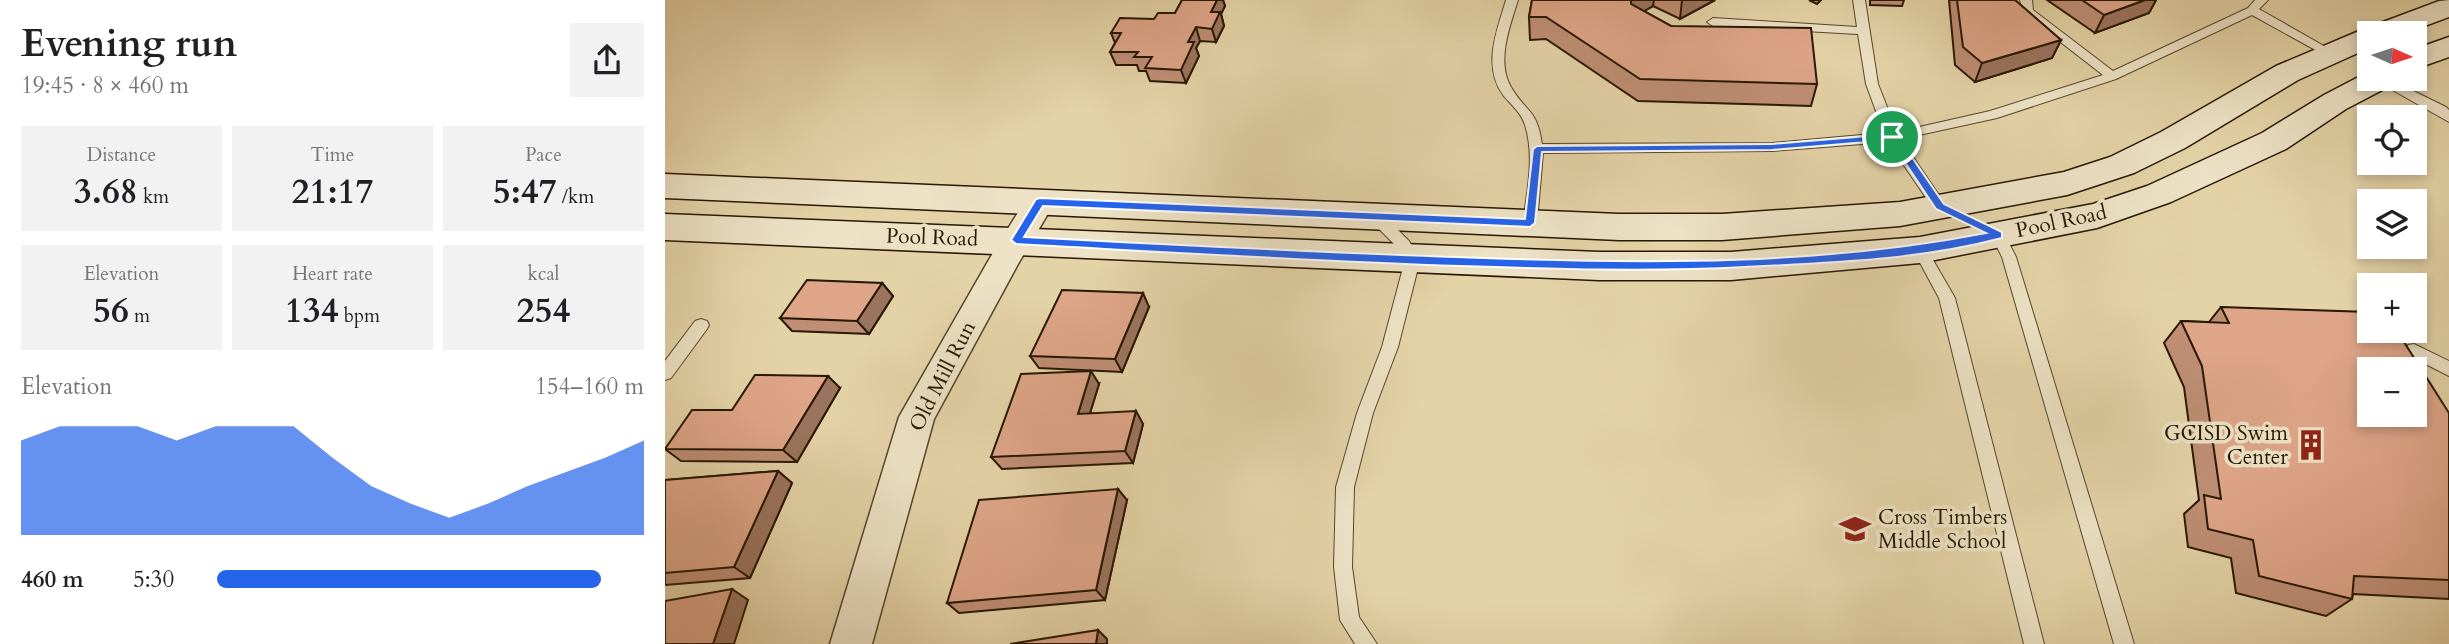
<!DOCTYPE html>
<meta charset="utf-8">
<style>
:root{--surface:#fff;--page:#f2f2f2;--text:#202124;--muted:#757577;--accent:#2563eb}
body{margin:0;font-family:Cardo,serif;background:var(--page);color:var(--text);height:100vh;display:flex;flex-direction:column;font-size:26px;white-space:nowrap}
*{box-sizing:border-box;margin:0}
p{font-size:23px;color:var(--muted)}
.icon{flex:none;width:38px;height:38px;fill:none;stroke:currentColor;stroke-width:2;stroke-linecap:round;stroke-linejoin:round}
.map{position:relative;flex:1;overflow:hidden}
.details{display:flex;flex-direction:column;background:var(--surface);width:665px}
.details>*{flex:none}
.needle{width:46px;rotate:93deg}
.buttons{position:absolute;left:1692px;top:21px;display:grid;gap:14px}
.buttons a{display:grid;place-items:center;width:70px;height:70px;border-radius:0px;background:var(--surface);box-shadow:0 4px 10px #0003;font-size:35px}
.pin{position:absolute;display:grid;place-items:center;width:60px;height:60px;color:#fff;margin:-30px;border:4px solid #fff;border-radius:50%;box-shadow:0 2px 7px #0007}
.round{display:grid;place-items:center;flex:none;width:74px;height:74px;border-radius:0px;background:var(--page)}
.headline{display:flex;align-items:center;justify-content:space-between;height:119px;padding:0 21px}
h1{font-size:38px;font-weight:800;line-height:52px}
.figures{display:grid;grid-template-columns:repeat(3,1fr);gap:10px;height:119px;padding:7px 21px}
.figures div{display:grid;align-content:center;border-radius:0px;background:var(--page);text-align:center}
.figures b{font-size:35px;font-weight:800}
.figures small{font-size:19px;font-weight:400}
.figures p{font-size:19px}
.chart{height:196px;padding:14px 21px}
.chart p{display:flex;justify-content:space-between}
.chart svg{width:100%;height:126px;margin-top:7px;fill:var(--accent);opacity:.7}
ul{padding:0 21px;list-style:none;font-size:23px}
li{display:grid;grid-template-columns:112px 84px 1fr;align-items:center;height:52px}
li i{height:18px;border-radius:9px;background:var(--accent)}
main{display:flex;flex:1;min-height:0}
.map>svg:first-child{display:block}
.lines{fill:none;stroke-linecap:round;stroke-linejoin:round}
.service-casing{stroke:#56462b;stroke-width:2}
.minor-casing{stroke:#56462b;stroke-width:3}
.secondary-casing{stroke:#271702;stroke-width:3}
.service{fill:#ede2c6;fill-rule:evenodd}
.minor{fill:#ede2c6;fill-rule:evenodd}
.secondary{fill:#ede2c6;fill-rule:evenodd}
.wall{fill:#bf8e75;stroke:#271702;stroke-width:2}
.shaded-wall{fill:#9b745f;stroke:#271702;stroke-width:2}
.building{fill:#dea588;stroke:#271702;stroke-width:2;fill-rule:evenodd}
.route{fill:#2563eb;stroke:#fff;stroke-width:2;fill-rule:evenodd}
.labels{text-anchor:middle;stroke-width:7;stroke-linejoin:round;paint-order:stroke}
.street-label{font-size:21px;fill:#271702;stroke:#ede2c6}
.poi-label{font-size:21px;fill:#271702;stroke:#ede2c6;text-anchor:end}
</style>
<main>
<section class="details">
<div class="headline"><div><h1>Evening run</h1><p>19:45 · 8 × 460 m</p></div><a class="round"><svg class="icon" aria-label="share" viewBox="0 0 24 24"><path d="M12 15V3M7 8l5-5 5 5M5 13v7h14v-7"/></svg></a></div>
<div class="figures">
<div><p>Distance</p><b>3.68<small> km</small></b></div>
<div><p>Time</p><b>21:17</b></div>
<div><p>Pace</p><b>5:47<small> /km</small></b></div>
</div>
<div class="figures">
<div><p>Elevation</p><b>56<small> m</small></b></div>
<div><p>Heart rate</p><b>134<small> bpm</small></b></div>
<div><p>kcal</p><b>254</b></div>
</div>
<div class="chart"><p><span>Elevation</span>154–160 m</p>
<svg viewBox="0 0 160 44" preserveAspectRatio="none"><path d="M0 44V11L10 6L20 6L30 6L40 11L50 6L60 6L70 6L80 17L90 27L100 33L110 38L120 33L130 27L140 22L150 17L160 11V44z"/></svg>
</div>
<ul>
<li><b>460 m</b>5:30<i style="width:90%"></i></li>
</ul>
</section>
<div class="map">
<svg width="1784" height="644" viewBox="0 0 1784 644">
<rect width="100%" height="100%" fill="#e4d3a7"/>
<filter id="stains"><feTurbulence type="fractalNoise" baseFrequency=".00286" numOctaves="4"/><feColorMatrix values="0 0 0 0 .2 0 0 0 0 .09 0 0 0 0 .02 0 0 0 .5 -.17"/></filter>
<radialGradient id="worn" r=".72"><stop offset=".6" stop-color="#630" stop-opacity="0"/><stop offset="1" stop-color="#630" stop-opacity=".3"/></radialGradient>
<g class="lines">
<defs>
<g id="service">
<path d="M841 0H853C845 26 831 61 846 87 861 113 872 108 877 144L1107 143 1219 133 1201 84 1193 34 1048 26 1042 22 1048 18 1192 27 1188 0H1200L1213 84 1232 132 1325 111 1438 75 1358 13 1355 0H1367L1368 10 1448 71 1583 8 1590 0H1603L1594 9 1673 54 1671 57H1663L1587 15 1451 79 1332 118 1236 139 1282 207 1275 212 1270 211 1223 142 1107 151 878 153 872 223 865 228 858 223C862 191 870 157 860 125 856 112 846 105 838 95 817 66 832 30 841 0Z"/>
<path d="M1708 79H1724L1781 107 1784 110V122Z"/>
<path d="M710 211 715 212 744 241 755 260 733 347 708 413 689 487 687 567 694 617 712 644H690L675 620 669 567 671 487 692 413 717 347 740 260 734 249 705 220 703 216 705 212Z"/>
<path d="M1333 230 1338 231 1351 257 1469 644H1449L1337 257 1326 235Z"/>
<path d="M1255 245 1260 246 1290 298 1379 644H1359L1274 298 1248 250Z"/>
<path d="M36 319 42 321 44 325 42 329 6 378 0 380V361L30 321Z"/>
<path d="M1749 344 1784 361V376L1743 355 1741 350 1743 345Z"/>
</g>
<path id="minor" d="M375 192 386 195 390 202 353 264 269 419 207 644H165L234 417 329 251 364 195Z"/>
<g id="secondary">
<path d="M1784 0V17L1741 33H1704V48L1633 80 1520 148 1469 173 1402 195 1235 226 1057 240H954L0 198V174L954 214H1057L1235 202 1399 172 1445 157 1496 132 1611 66 1694 31 1774 1Z"/>
<path d="M1784 37V57L1750 69V49Z"/>
<path d="M1703 72 1704 79H1729L1725 86 1681 109 1621 149 1506 202 1432 228 1255 263 1066 280H934L0 240V214L934 252H1066L1255 237 1428 204 1482 186 1597 133 1659 95Z"/>
</g>
</defs>
<use href="#service" class="service-casing"/>
<use href="#minor" class="minor-casing"/>
<use href="#secondary" class="secondary-casing"/>
<use href="#service" class="service"/>
<use href="#minor" class="minor"/>
<use href="#secondary" class="secondary"/>
</g>
<g class="wall">
<path d="M517 0H558L560 6 556 14 559 26 551 42 535 41 531 48 534 56 521 83 485 81 481 71H474L472 65H451L445 52 450 43 446 33 510 13Z"/>
<path d="M867 0H1050L1015 19 988 6 979 11 1006 26 1152 84 1146 106 973 101 881 39 865 40 864 17Z"/>
<path d="M1144 0H1156L1152 4Z"/>
<path d="M1205 0H1239L1237 6 1205 5Z"/>
<path d="M1284 0H1350L1396 40 1387 58 1310 82 1290 65Z"/>
<path d="M1382 0H1491L1484 13 1430 33Z"/>
<path d="M217 283 228 296 204 334 127 331 115 318Z"/>
<path d="M484 307 457 372 374 368 365 356Z"/>
<path d="M1556 307 1784 413V599L1688 594 1687 599 1661 616 1571 593 1566 558 1523 547 1519 514 1534 500 1519 387 1499 343 1516 321 1544 322Z"/>
<path d="M434 384 425 413 478 424 468 463 337 469 326 457Z"/>
<path d="M175 388 132 462 16 461 0 449 67 410Z"/>
<path d="M113 471 127 483 85 578 0 585V480Z"/>
<path d="M462 500 440 600 294 613 282 603Z"/>
</g>
<g class="shaded-wall">
<path d="M552 0H558L560 6 556 14 559 26 551 42 547 29 546 12Z"/>
<path d="M966 0H989L988 6 965 19Z"/>
<path d="M1017 0H1050L1015 19Z"/>
<path d="M1480 0H1491L1484 13 1430 33 1439 15Z"/>
<path d="M531 27 535 41 531 48 534 56 521 83 516 70 523 42Z"/>
<path d="M1396 40 1387 58 1310 82 1317 63Z"/>
<path d="M217 283 228 296 204 334 192 321Z"/>
<path d="M478 293 484 307 457 372 450 359Z"/>
<path d="M426 371 434 384 421 426 413 414Z"/>
<path d="M163 376 175 388 132 462 118 450Z"/>
<path d="M471 411 478 424 468 463 460 451Z"/>
<path d="M113 471 127 483 85 578 69 567Z"/>
<path d="M453 489 462 500 440 600 431 590Z"/>
<path d="M67 589 83 600 69 644H48Z"/>
<path d="M433 630 442 639V644H431Z"/>
</g>
<g class="building">
<path d="M517 0H552L546 12H555L547 29 531 27 523 42H529L516 70 480 68 487 57H469L473 52H445L456 33H446L455 18 489 19 493 13H510Z"/>
<path d="M867 0H966V4L1006 26 1146 28 1152 84 975 79 881 17H864Z"/>
<path d="M1292 0H1350L1396 40 1317 63 1298 47Z"/>
<path d="M1417 0H1480L1439 15Z"/>
<path d="M142 280 217 283 192 321 115 318Z"/>
<path d="M397 290 478 293 450 359 365 356Z"/>
<path d="M1556 307 1704 312V331H1732L1784 413V580L1689 576 1687 599 1594 576 1588 540 1543 529 1539 495 1556 499 1537 366 1516 321 1564 323ZM1704 369H1750V415H1704Z"/>
<path d="M426 371 413 414 471 411 460 451 326 457 356 374Z"/>
<path d="M90 375 163 376 118 450 0 449 27 410H67Z"/>
<path d="M113 471 69 567 0 573V480Z"/>
<path d="M453 489 431 590 282 603 314 500Z"/>
<path d="M67 589 48 644H0V601Z"/>
<path d="M433 630 431 644H345Z"/>
</g>
<path class="route" d="M1227 134H1231L1279 204 1337 232V238C1254 260 1166 263 1080 267 985 272 890 269 795 266 647 261 499 252 351 244L346 240 371 199 375 198 860 219 868 149 872 146 1107 144ZM1225 140 1271 209 1321 233C1156 265 987 264 819 258 666 253 512 245 359 237L378 206 865 227 870 223 877 152 1107 150Z"/>
<defs>
<symbol id="building-bare" viewBox="-9 -9 18 18"><path d="M-4-6H4V6H1V3H-1V6H-4ZM-2.5-4.3h1.7v1.8h-1.7ZM.8-4.3h1.7v1.8H.8ZM-2.5-1h1.7V.8h-1.7ZM.8-1h1.7V.8H.8Z" fill="#8f2418" stroke="#ede2c6" stroke-width="2.5" paint-order="stroke"/></symbol>
<symbol id="school-bare" viewBox="-9 -9 18 18"><path d="M0-5L7-2L0 1L-7-2ZM-4 1L0 2.5L4 1V4Q0 6-4 4Z" fill="#8f2418" stroke="#ede2c6" stroke-width="2.5" paint-order="stroke"/></symbol>
</defs>
<g fill-rule="evenodd">
<use href="#building-bare" x="1624" y="423" width="44" height="44"/>
<use href="#school-bare" x="1168" y="507" width="44" height="44"/>
</g>
<g class="labels">
<g class="street-label">
<text transform="translate(1396 221) rotate(-12)" y="7">Pool Road</text>
<text transform="translate(267 237) rotate(2)" y="7">Pool Road</text>
<text transform="translate(277 376) rotate(-63)" y="7">Old Mill Run</text>
</g>
<g class="poi-label">
<text x="1623" y="440">GCISD Swim<tspan x="1623" dy="24">Center</tspan></text>
<text x="1213" y="524" text-anchor="start">Cross Timbers<tspan x="1213" dy="24">Middle School</tspan></text>
</g>
</g>
<rect width="100%" height="100%" filter="url(#stains)"/>
<rect width="100%" height="100%" fill="url(#worn)"/>
</svg>
<div class="buttons">
<a><svg class="needle" viewBox="-14 -14 28 28"><path d="M0-13l5 13h-10z" fill="#e53935"/><path d="M0 13l5-13h-10z" fill="#757577"/></svg></a>
<a><svg class="icon" aria-label="locate" viewBox="0 0 24 24"><circle cx="12" cy="12" r="6"/><path d="M12 2v4M12 18v4M2 12h4M18 12h4"/></svg></a>
<a><svg class="icon" aria-label="layers" viewBox="0 0 24 24"><path d="M12 4l9 5-9 5-9-5zM3 14l9 5 9-5"/></svg></a>
<a>+</a>
<a>−</a>
</div>
<div class="pin" style="left:1227px;top:137px;background:#1e9e55"><svg class="icon" aria-label="arrive" viewBox="0 0 24 24"><path d="M6 21V4h12l-3 4 3 4H6"/></svg></div>
</div>
</main>
